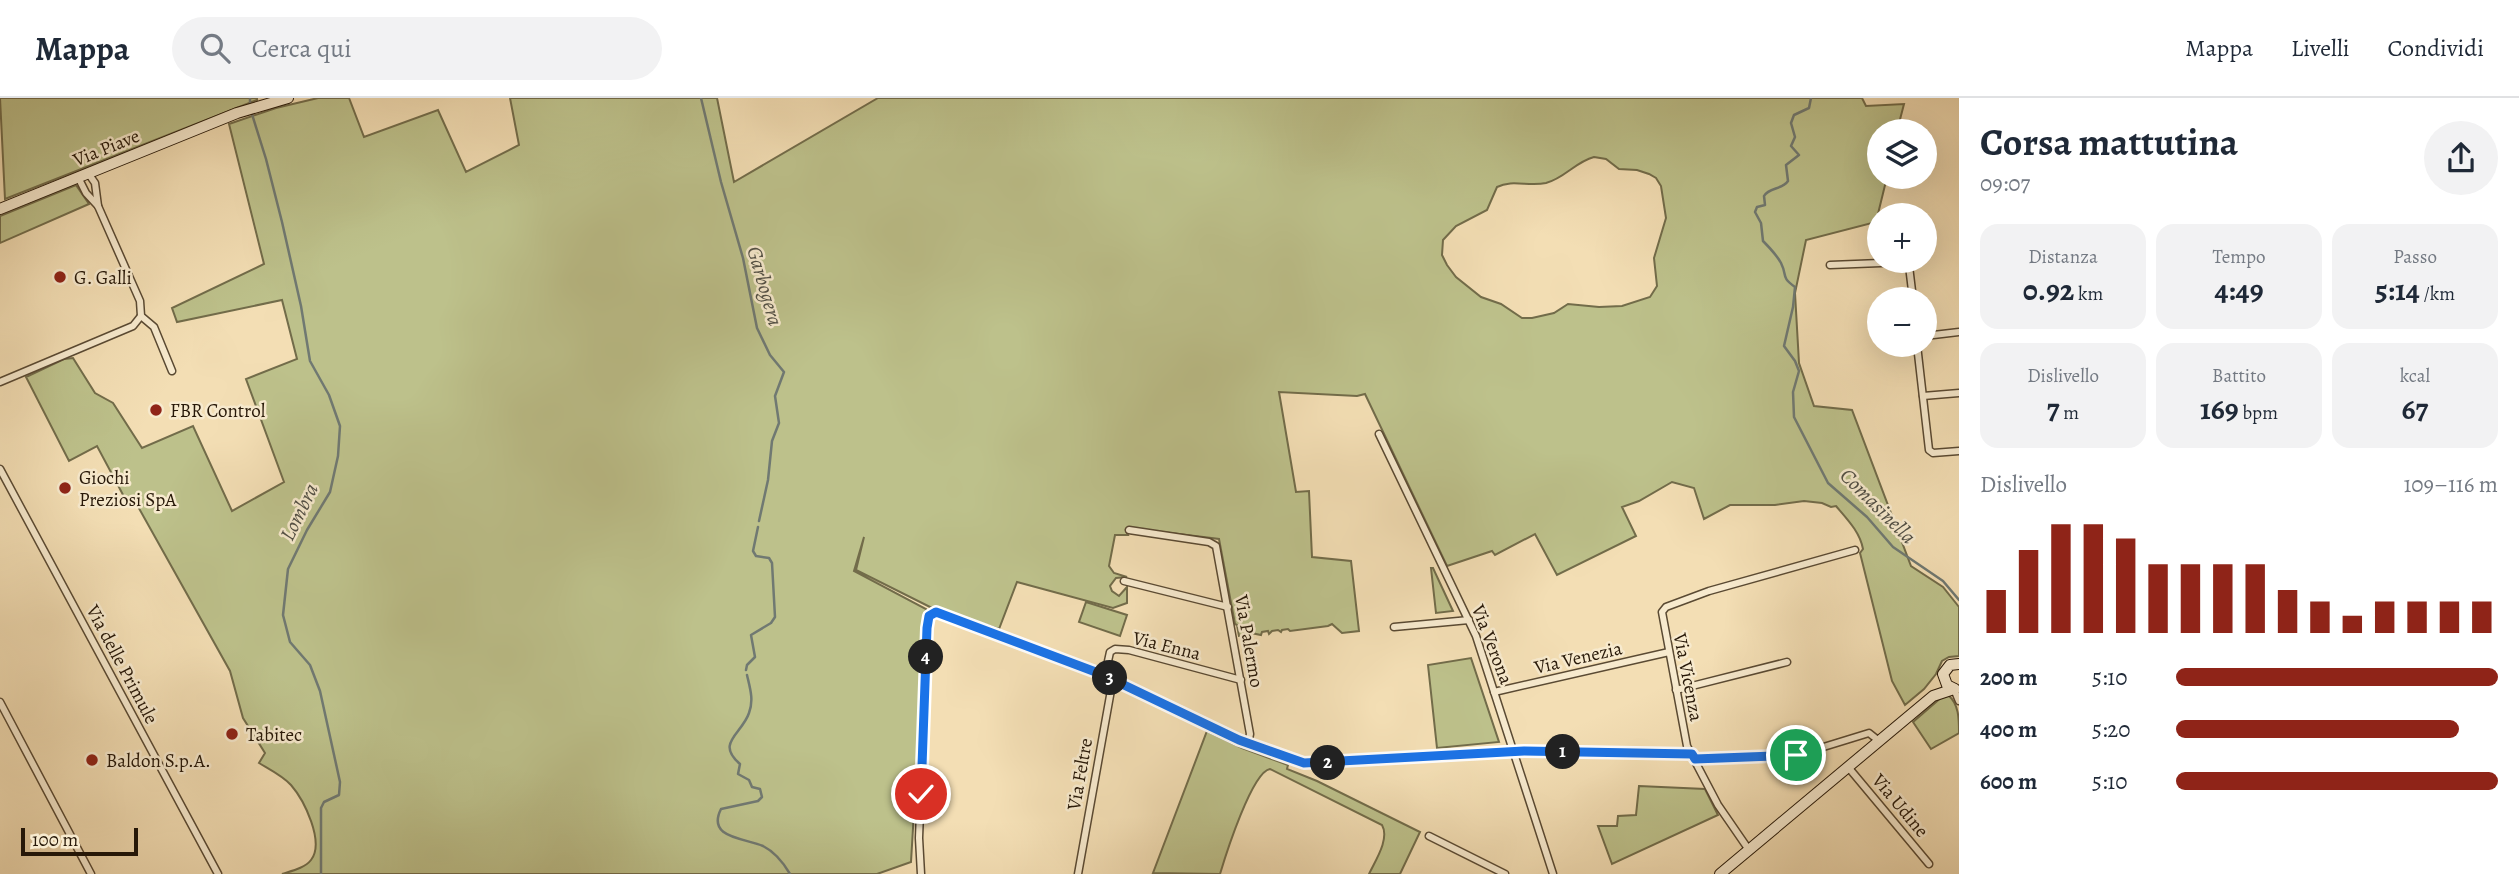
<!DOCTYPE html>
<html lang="it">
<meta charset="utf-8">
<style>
:root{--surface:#fff;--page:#f2f2f3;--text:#1f2937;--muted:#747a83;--line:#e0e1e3;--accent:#8f2418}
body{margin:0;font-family:Alegreya,serif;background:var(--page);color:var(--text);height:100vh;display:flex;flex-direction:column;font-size:26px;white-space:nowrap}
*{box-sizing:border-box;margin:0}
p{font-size:23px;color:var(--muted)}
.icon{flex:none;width:38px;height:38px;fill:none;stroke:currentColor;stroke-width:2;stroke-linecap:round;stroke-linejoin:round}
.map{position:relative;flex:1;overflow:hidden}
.details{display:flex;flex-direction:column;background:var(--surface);width:560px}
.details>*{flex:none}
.fabs{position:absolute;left:1867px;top:21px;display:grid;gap:14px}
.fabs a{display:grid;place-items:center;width:70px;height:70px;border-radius:50%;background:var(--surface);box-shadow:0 7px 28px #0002;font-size:35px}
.scale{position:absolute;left:21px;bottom:18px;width:117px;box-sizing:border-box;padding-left:7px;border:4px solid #271808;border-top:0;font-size:19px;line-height:24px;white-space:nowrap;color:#271808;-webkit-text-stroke:5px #f7eace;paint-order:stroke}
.pin{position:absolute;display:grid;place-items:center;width:60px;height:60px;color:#fff;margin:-30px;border:4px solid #fff;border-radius:50%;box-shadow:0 2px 7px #0007}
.km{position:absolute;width:35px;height:35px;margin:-18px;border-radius:50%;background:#222;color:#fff;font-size:19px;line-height:35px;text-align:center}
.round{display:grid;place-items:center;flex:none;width:74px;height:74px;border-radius:37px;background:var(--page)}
.headline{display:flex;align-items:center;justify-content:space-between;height:119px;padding:0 21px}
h1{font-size:38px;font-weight:600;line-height:52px}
.metrics{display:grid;grid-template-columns:repeat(3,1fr);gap:10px;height:119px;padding:7px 21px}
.metrics div{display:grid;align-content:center;border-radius:18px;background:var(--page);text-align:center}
.metrics b{font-size:30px;font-weight:600}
.metrics small{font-size:19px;font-weight:400}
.metrics p{font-size:19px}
.chart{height:196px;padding:14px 21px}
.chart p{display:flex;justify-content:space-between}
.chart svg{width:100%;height:126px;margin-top:7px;stroke:var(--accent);stroke-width:6}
ul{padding:0 21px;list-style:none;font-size:23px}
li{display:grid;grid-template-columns:112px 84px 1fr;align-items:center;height:52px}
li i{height:18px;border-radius:9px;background:var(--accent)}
header{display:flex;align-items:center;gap:42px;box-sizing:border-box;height:98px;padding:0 35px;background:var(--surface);border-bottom:2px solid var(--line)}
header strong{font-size:33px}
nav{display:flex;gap:38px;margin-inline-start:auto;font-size:24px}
.search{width:490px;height:63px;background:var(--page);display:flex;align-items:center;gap:18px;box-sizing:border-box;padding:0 24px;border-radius:38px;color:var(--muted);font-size:26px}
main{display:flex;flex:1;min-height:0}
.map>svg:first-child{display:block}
.green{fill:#bdc18b;stroke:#726c4a;stroke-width:2;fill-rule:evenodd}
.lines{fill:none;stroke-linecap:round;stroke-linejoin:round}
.stream{stroke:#707972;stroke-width:2.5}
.street-casing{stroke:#5a4a33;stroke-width:9}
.secondary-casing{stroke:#271808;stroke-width:12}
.street{stroke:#f7eace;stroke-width:6}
.secondary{stroke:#f7eace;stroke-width:10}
.route-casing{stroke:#fff;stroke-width:14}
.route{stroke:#1a73e8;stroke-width:9}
.poi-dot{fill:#8f2418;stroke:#f7eace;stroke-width:2.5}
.labels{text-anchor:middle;stroke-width:5;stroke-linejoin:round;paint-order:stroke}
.street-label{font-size:19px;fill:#271808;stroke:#f7eace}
.poi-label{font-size:19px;fill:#271808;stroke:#f7eace;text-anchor:start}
.water-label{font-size:21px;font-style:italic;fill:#525046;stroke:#f7eace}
</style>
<header>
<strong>Mappa</strong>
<div class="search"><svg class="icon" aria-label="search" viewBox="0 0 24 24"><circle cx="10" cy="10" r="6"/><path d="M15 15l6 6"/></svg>Cerca qui</div>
<nav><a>Mappa</a><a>Livelli</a><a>Condividi</a></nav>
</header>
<main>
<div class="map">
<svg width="1959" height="776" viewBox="0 0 1959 776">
<rect width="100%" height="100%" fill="#f3deb4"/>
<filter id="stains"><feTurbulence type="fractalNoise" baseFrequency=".00286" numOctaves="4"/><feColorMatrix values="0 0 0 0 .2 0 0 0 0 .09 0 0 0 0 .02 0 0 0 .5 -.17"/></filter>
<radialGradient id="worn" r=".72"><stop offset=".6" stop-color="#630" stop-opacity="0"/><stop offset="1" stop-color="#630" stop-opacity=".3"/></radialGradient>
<g class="green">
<path d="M0 0H257V2L5 101Z"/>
<path d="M318 0H349L364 39 438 12 466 74 519 47 510 0H717L734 84 878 0H1862L1866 8 1904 6 1897 33H1880V79H1887L1876 124 1806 142 1795 195 1799 265 1814 308 1852 312 1911 468 1943 489 1959 509V558L1949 559 1942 563 1936 576 1924 591 1905 607 1892 583 1860 455 1863 451C1860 434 1847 421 1836 408L1831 409 1822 405 1804 403 1775 407H1730L1704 421 1694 390 1672 384 1639 403 1622 409 1636 438 1557 477 1535 436 1495 457 1492 453 1447 468 1365 296 1357 298 1279 294 1296 394 1309 393 1312 459 1351 463 1359 533 1342 535 1332 526 1328 528 1290 533 1288 531 1282 532 1281 534 1278 532 1272 533 1269 536 1268 533 1262 534 1261 537 1251 535 1250 538H1239L1237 527 1235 526 1219 441 1130 430 1126 432 1128 437H1115L1109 468 1114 475 1127 479 1116 480 1110 488 1112 493 1119 498 1127 489V505L1113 510 1017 484 999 531 930 509 856 472 864 439 854 473 926 511 911 764 877 776H282C291 773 305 770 311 762 325 744 304 702 291 687 283 678 269 671 259 665L265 655 243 620 230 573 136 405 129 408 97 348 69 363 26 279 64 261 73 260 95 295 113 305 142 350 193 328 232 413 284 384 246 281 297 261 282 202 177 224 172 210 264 166 229 26 276 10ZM1594 59 1606 61 1619 71 1637 72 1649 76 1656 80 1661 88 1666 120 1654 160 1657 188 1650 199 1622 208 1599 209 1568 206 1554 215 1532 220H1522L1501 206 1481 199 1456 179 1447 167 1442 157 1443 142 1456 128 1487 112 1497 89C1512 81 1529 89 1546 85 1565 80 1575 64 1594 59Z"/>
<path d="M76 87 89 106 0 145V118Z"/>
<path d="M1431 470H1433L1453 513 1436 515Z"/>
<path d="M1086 504 1127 517 1120 538 1079 524Z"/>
<path d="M1471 560 1499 644 1437 650 1428 567Z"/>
<path d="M1948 597C1959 606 1959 621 1959 635L1931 651 1913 624 1943 598Z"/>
<path d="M1207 633 1242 650 1288 667 1287 671 1317 683 1420 734 1400 776H1369C1375 763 1390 741 1382 727L1270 671C1252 674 1226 756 1220 776L1153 775Z"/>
<path d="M1639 688 1705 691 1718 717 1612 766 1598 728H1617L1618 718 1636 717Z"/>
</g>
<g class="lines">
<g class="stream">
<path d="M701 0 721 84 743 160 757 230 770 257 784 274 775 298 779 325 772 343 768 382 759 423"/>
<path d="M1811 0 1809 10 1794 17 1791 25 1795 39 1791 48 1799 57 1786 67 1788 83C1782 92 1769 89 1764 98L1765 107 1757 109 1755 114 1761 125 1763 143C1770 150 1776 156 1781 165 1788 179 1780 178 1795 189L1793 209 1784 248 1795 263 1799 273 1793 294 1794 319 1828 385 1867 419 1893 449 1943 483 1959 502"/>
<path d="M250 5V0"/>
<path d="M251 13 266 61 282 124 301 208 310 263 329 297 340 328 338 358 330 394 307 432 288 471 283 517 290 544 310 567 320 593 340 684 339 697 324 704 321 710V776"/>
<path d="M746 572 747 567 755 559 751 537 771 525 775 519 772 465 769 460 756 458 753 453 758 429"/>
<path d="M747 577C750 590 754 602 749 615 742 636 715 645 740 666L738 676 749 682 752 689 760 691 762 699 758 703 721 711C706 741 746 740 763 748 775 754 783 764 790 776"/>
</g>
<defs>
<g id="street">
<path d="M88 75 95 85 98 108"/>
<path d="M78 79 86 95 98 108 140 203 141 218 154 229 172 273"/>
<path d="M1830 167 1906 164 1909 168 1913 201"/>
<path d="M1925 238 1959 234"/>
<path d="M1917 247 1929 352 1933 355 1959 353"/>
<path d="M0 284 133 228 141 218"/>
<path d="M1923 298 1959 295"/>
<path d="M1379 336 1476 538 1553 776"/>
<path d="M0 371 218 776"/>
<path d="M1129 432 1209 444 1216 448 1250 636 1248 646"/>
<path d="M1124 483 1228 509"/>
<path d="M1394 529 1469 522"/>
<path d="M1105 577 1110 554 1115 551 1129 552 1241 582"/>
<path d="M1954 591 1959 603"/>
<path d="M1676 592 1787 564"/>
<path d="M1494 594 1669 554"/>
<path d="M0 604 91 776"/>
<path d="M1695 661 1791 659 1869 635 1879 643"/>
<path d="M1848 669 1929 766"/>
<path d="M1429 738 1505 776"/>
<path d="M1749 752 1718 707 1687 648 1662 514 1666 509 1709 493 1855 452"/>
<path d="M921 776 919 740 927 532 929 519 934 514 942 515 1101 576 1239 642 1304 665 1524 653 1692 657"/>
<path d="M1078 776 1113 581"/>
</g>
<g id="secondary">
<path d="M0 111 237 15 288 0"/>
<path d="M1955 591 1947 587 1943 576 1950 567 1959 566"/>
<path d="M1720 776 1933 598 1954 591"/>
</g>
</defs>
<use href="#street" class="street-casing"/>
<use href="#secondary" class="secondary-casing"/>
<use href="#street" class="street"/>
<use href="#secondary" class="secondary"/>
</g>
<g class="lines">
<defs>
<path id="route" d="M921 696 927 530 929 518 936 514 1101 576 1239 642 1304 665 1524 653 1692 656 1695 661 1796 657"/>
</defs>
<use href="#route" class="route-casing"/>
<use href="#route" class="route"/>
</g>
<g class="poi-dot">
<circle cx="60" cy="179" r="7"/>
<circle cx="156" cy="312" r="7"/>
<circle cx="65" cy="390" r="7"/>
<circle cx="232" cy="636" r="7"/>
<circle cx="92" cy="662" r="7"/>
</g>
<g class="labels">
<g class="street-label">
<text transform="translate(106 49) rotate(-22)" y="7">Via Piave</text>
<text transform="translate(1250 543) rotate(80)" y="7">Via Palermo</text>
<text transform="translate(1493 546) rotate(69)" y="7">Via Verona</text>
<text transform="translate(1167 547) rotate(14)" y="7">Via Enna</text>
<text transform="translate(1578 559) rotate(-13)" y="7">Via Venezia</text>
<text transform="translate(123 566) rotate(62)" y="7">Via delle Primule</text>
<text transform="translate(1689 579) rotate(79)" y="7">Via Vicenza</text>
<text transform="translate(1079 676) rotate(-80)" y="7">Via Feltre</text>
<text transform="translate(1901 707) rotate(50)" y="7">Via Udine</text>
</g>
<g class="poi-label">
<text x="74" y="186">G. Galli</text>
<text x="170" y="319">FBR Control</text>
<text x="79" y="386">Giochi<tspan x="79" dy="22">Preziosi SpA</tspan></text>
<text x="246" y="643">Tabitec</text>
<text x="106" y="669">Baldon S.p.A.</text>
</g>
<g class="water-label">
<text transform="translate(765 188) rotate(74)" y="7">Garbogera</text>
<text transform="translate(1878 408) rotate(45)" y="7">Comasinella</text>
<text transform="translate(299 414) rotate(-64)" y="7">Lombra</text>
</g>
</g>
<rect width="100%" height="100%" filter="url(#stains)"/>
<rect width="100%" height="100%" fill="url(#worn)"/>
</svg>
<div class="fabs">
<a><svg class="icon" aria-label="layers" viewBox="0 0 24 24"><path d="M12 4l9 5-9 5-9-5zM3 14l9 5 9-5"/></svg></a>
<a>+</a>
<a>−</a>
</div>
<div class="scale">100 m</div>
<div class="pin" style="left:1796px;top:657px;background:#1e9e55"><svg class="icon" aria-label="arrive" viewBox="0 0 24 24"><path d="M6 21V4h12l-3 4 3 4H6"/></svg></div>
<div class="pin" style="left:921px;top:696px;background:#d93025"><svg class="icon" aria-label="check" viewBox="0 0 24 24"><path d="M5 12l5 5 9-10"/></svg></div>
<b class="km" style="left:1563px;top:654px">1</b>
<b class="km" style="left:1328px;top:665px">2</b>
<b class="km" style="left:1110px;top:580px">3</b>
<b class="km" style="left:926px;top:559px">4</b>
</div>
<section class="details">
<div class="headline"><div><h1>Corsa mattutina</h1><p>09:07</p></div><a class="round"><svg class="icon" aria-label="share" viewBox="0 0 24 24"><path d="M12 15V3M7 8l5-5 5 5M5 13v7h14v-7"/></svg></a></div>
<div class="metrics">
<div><p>Distanza</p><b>0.92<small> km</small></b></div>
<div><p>Tempo</p><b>4:49</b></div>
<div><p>Passo</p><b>5:14<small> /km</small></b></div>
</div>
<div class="metrics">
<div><p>Dislivello</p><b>7<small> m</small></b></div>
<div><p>Battito</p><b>169<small> bpm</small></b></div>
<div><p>kcal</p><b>67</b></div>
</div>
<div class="chart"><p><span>Dislivello</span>109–116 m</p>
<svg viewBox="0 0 160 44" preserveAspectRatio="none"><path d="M5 44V29M15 44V15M25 44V6M35 44V6M45 44V11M55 44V20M65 44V20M75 44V20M85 44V20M95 44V29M105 44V33M115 44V38M125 44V33M135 44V33M145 44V33M155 44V33"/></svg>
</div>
<ul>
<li><b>200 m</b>5:10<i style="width:100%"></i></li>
<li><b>400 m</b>5:20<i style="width:88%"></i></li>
<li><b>600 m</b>5:10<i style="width:100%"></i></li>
</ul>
</section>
</main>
